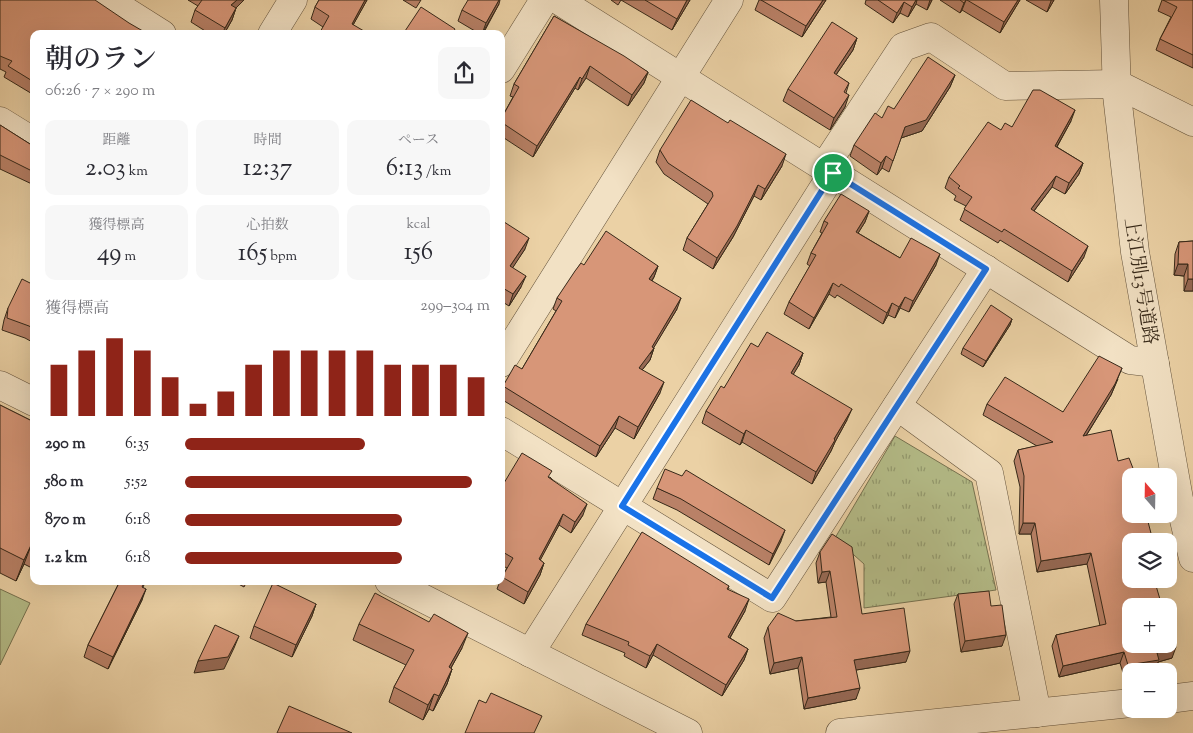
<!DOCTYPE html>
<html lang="ja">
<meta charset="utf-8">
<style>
:root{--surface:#fff;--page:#f7f7f7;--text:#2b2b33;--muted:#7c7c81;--accent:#8f2418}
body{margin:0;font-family:"Sorts Mill Goudy","Noto Serif JP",serif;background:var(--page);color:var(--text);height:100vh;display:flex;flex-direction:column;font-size:19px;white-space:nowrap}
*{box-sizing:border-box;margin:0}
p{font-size:16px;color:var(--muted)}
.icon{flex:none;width:28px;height:28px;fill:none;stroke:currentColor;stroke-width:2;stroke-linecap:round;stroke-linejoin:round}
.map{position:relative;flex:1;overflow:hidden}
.drawer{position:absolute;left:30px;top:30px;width:475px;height:555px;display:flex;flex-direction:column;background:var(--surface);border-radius:10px;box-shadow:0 5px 20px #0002}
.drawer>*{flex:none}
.needle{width:32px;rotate:340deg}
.buttons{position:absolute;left:1122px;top:468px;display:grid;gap:10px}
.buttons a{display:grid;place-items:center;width:55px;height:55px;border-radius:10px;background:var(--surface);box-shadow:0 5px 20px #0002;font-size:25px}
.pin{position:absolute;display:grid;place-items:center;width:42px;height:42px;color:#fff;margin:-21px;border:2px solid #fff;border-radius:50%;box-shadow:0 1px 5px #0007}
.round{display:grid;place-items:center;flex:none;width:52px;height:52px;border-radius:10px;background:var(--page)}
.overview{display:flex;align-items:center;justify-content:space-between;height:85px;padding:0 15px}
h1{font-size:28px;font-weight:600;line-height:38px}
.figures{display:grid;grid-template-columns:repeat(3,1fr);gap:8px;height:85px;padding:5px 15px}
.figures div{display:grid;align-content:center;border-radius:10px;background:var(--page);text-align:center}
.figures b{font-size:25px;font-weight:600}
.figures small{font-size:14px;font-weight:400}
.figures p{font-size:14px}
.chart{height:140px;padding:10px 15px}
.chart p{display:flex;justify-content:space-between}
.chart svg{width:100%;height:90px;margin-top:5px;stroke:var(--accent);stroke-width:6}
ul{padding:0 15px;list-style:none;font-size:16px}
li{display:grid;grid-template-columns:80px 60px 1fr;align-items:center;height:38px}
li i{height:12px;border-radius:6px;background:var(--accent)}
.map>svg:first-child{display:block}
.grass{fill:#b4bc88;stroke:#767250}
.park{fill:url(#park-tufts);stroke:#767250}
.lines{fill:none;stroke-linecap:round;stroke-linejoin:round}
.minor-casing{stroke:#64533c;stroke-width:29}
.minor{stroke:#f2e1c4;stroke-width:28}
.wall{fill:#b98167;stroke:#372919}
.shaded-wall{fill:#966954;stroke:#372919}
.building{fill:#d79678;stroke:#372919}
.route-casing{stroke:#fff;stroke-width:10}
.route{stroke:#1a73e8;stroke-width:6}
.labels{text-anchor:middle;stroke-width:4;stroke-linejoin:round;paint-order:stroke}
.street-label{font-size:19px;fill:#372919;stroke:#f2e1c4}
</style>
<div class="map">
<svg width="1193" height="733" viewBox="0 0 1193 733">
<defs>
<pattern id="park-tufts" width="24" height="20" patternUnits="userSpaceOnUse" patternTransform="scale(1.25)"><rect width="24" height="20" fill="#b4bc88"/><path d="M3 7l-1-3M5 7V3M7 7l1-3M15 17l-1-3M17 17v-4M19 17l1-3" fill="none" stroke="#93996e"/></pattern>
</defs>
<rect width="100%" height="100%" fill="#ebd1a5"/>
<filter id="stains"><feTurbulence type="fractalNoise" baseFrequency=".004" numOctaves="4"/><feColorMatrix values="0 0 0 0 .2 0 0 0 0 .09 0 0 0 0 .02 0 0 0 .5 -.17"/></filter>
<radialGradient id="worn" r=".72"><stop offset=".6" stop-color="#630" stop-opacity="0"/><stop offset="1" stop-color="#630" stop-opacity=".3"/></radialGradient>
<path class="grass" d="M0 589 30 603 0 665Z"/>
<path class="park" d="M895 436 972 482 996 590 864 608V564L835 538Z"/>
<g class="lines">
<defs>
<g id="minor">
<path d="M108 0 162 34"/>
<path d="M558 0 1130 360 1155 363"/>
<path d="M1114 0 1117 95 1135 252 1179 499 1193 558"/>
<path d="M272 34 293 0"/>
<path d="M501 69 544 0"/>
<path d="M0 121 34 142"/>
<path d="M824 167 903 47 931 37 1005 86 1117 84 1193 122"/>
<path d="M501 363 729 0"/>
<path d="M0 385 34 402"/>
<path d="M897 406 989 473 1037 713"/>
<path d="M501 431 772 598 986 269"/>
<path d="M389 581 688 733"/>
<path d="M530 653 833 173"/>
<path d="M1169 699 1193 696"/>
<path d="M840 733 1131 703"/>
</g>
</defs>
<use href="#minor" class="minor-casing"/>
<use href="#minor" class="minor"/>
</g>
<g class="wall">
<path d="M0 0 34 34V95L4 77 6 72 0 69Z"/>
<path d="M188 0H244L236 8 232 20 224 34H210L191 22 195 10 198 6Z"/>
<path d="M319 0H367L353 25 323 27 311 19 315 7Z"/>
<path d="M403 0H421L416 8Z"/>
<path d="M611 0H690L672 30 621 0 618 5Z"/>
<path d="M759 0H826L802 37 755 10Z"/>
<path d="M866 0H932L927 10 916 4 908 17 900 13 893 23 865 4Z"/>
<path d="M940 0H1020L1000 33 962 10 960 13Z"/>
<path d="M1026 0H1054L1047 12Z"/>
<path d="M1162 0H1193V68L1156 50 1160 39 1171 17 1158 11Z"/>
<path d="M499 4 483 34H480L458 21 462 10Z"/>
<path d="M554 16 648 72 644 83 628 106 586 78 578 90 575 88 533 157 501 136V119L513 97 510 96 514 84Z"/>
<path d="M857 38 853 50 836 75 849 83 846 93 845 107 830 130 783 101 788 89Z"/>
<path d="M955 75 950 87 922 131 901 138 889 172 882 168 877 175 850 156 854 145 894 109Z"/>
<path d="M1071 121 1057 147 1083 163 1079 174 1065 194 1052 187 1034 211 1084 257 1068 282 1000 240 998 243 960 220 966 206 954 200 956 196 945 188 949 177 1001 130 1012 127Z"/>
<path d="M0 125 30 144H34V185L0 169Z"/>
<path d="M660 150 782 166 761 200 754 196 733 237 713 269 683 250 687 238 708 204 664 174 656 162Z"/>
<path d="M869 211 865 222 858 233 900 258 936 265 909 312 900 308 895 318 888 315 883 324 837 295 835 298 829 294 809 329 784 314 789 302 810 266 807 264 811 253 822 233 820 232 824 221Z"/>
<path d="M501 220 525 249 512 268 521 287 509 306 501 301Z"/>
<path d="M1193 241V291H1184V276L1174 275 1175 254 1179 242Z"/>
<path d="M584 265 658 266 654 277 652 281 677 309 653 348H654L650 360 642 370 660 393 634 439 615 428 596 457 501 399V390L503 386 522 369 556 311 553 309 557 298Z"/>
<path d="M34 285V343L25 338 2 330 4 320 8 308Z"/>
<path d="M1012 319 1010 325 983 367 961 354 963 348Z"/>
<path d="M758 347 803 353 799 365 793 374 847 420 835 442 831 451 812 484 742 442 740 445 702 423 706 411 724 388Z"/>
<path d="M1118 379 1111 395 1086 436 1131 541 1172 658 1158 662 1155 671 1124 676 1120 663 1059 677 1052 646 1056 635 1100 626 1087 564 1037 572 1031 534H1019L1020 487 1014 461 1018 450 1037 446 983 415 987 404 1063 412Z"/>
<path d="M0 405 34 422V569L24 564 16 581 0 573Z"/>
<path d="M550 477 583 515 571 533 559 525 540 560 544 563 540 575 524 604 497 589 500 581H501L502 577 507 568 501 565V488Z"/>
<path d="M657 488 781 541 769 565 677 510 653 499Z"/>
<path d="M820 552 862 614 906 662 856 670V699L804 709 798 668 770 674 764 638 768 627 796 621 831 617 826 582 818 583 816 563Z"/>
<path d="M120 581H146L143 587 142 600 108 669 84 657 88 645Z"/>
<path d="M233 581H247L244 587Z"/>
<path d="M729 586 728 589 745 611 730 638 748 649 744 660 722 696 653 655 646 668 624 656 625 653 582 635 586 624Z"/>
<path d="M958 594 991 606 1002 646 961 652 954 604Z"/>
<path d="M316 604 312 616 292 657 250 638 254 626Z"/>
<path d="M359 624 462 648 451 668 452 669 447 684 433 711 429 709 423 720 389 702 394 687 406 665 353 640Z"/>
</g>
<g class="shaded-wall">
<path d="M237 0H244L227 17 231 5Z"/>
<path d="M365 0H367L348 34 352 24Z"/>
<path d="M499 0H500L499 4 482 34 486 23Z"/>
<path d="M687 0H690L672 30 677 19Z"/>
<path d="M823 0H826L802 37 806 26Z"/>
<path d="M916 0H917L916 4 908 17 912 7Z"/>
<path d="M930 0H932L927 10Z"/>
<path d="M966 0 962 10 960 13 964 3Z"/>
<path d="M1018 0H1020L1000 33 1004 22Z"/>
<path d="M1051 0H1054L1047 12 1051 1Z"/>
<path d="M904 2 900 13 893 23 897 13Z"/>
<path d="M236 8 232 20 224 34H222L225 28Z"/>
<path d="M857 38 853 50 829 85 834 73Z"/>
<path d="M590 66 586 78 578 90 582 79Z"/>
<path d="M648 72 644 83 628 106 632 95Z"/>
<path d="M955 75 950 87 922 131 901 138 905 127Z"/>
<path d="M580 77 575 88 533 157 537 146Z"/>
<path d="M849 95 845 107 830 130 834 118Z"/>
<path d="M1075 110 1071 121 1051 157 1055 146Z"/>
<path d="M786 154 782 166 761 200 765 189Z"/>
<path d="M886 156 882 168 877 175 881 163Z"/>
<path d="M1083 163 1079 174 1065 194 1069 183Z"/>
<path d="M1056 176 1052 187 1027 220 1031 209Z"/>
<path d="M758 185 754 196 733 237 713 269 717 258Z"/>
<path d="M869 211 865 222 852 243 856 232Z"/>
<path d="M529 238 525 249 506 278 510 266Z"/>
<path d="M1088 246 1084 257 1068 282 1072 271Z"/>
<path d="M940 254 936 265 909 312 913 301Z"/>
<path d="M1178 264H1188L1184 276 1174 275Z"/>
<path d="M658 266 654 277 645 290 649 279Z"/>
<path d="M526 276 521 287 509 306 513 294Z"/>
<path d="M1188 279H1193V291H1184Z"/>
<path d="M833 283 829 294 809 329 814 318Z"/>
<path d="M905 297 900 308 895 318 899 307Z"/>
<path d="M681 298 677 309 650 354 654 348 650 360 635 379 639 368Z"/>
<path d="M892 303 888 315 883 324 887 313Z"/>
<path d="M1012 319 1010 325 983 367 986 361Z"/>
<path d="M803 353 799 365 787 385 791 373Z"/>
<path d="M1122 368 1111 395 1079 447 1083 436Z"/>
<path d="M664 382 660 393 634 439 638 427Z"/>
<path d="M852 409 847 420 835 442 831 451 812 484 816 472 834 439Z"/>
<path d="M619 416 615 428 596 457 600 446Z"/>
<path d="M746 430 742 442 740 445 744 434Z"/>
<path d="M587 504 583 515 571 533 575 522Z"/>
<path d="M563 514 559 525 535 570 539 559Z"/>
<path d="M1023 523H1035L1031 534H1019Z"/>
<path d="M785 530 781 541 769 565 773 554Z"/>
<path d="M32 543 24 564 16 581 24 560Z"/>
<path d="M1091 553 1087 564 1037 572 1041 561Z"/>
<path d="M544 563 540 575 524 604 528 592Z"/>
<path d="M830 571 826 582 818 583 822 572Z"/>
<path d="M146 589 142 600 108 669 113 657Z"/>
<path d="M749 599 745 611 724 648 728 637Z"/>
<path d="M316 604 312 616 292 657 296 645Z"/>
<path d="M468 633 462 648 443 682 449 667Z"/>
<path d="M1006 635 1002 646 961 652 965 641Z"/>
<path d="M239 636 234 648 224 669 194 673 198 661Z"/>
<path d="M657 644 653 655 646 668 650 656Z"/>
<path d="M1176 647 1172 658 1158 662 1155 671H1131V675L1124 676 1128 665 1157 653Z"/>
<path d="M748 649 744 660 722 696 726 685Z"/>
<path d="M910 651 906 662 850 671 854 660Z"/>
<path d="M1124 652 1120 663 1059 677 1063 666Z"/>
<path d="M802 657 798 668 770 674 774 663Z"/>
<path d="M452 669 447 684 433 711 439 696Z"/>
<path d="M860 688 856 699 804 709 808 698Z"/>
<path d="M434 694 429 709 423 720 428 705Z"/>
</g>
<g class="building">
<path d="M0 0H95L129 23 148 34H34V82L8 66 12 61 0 56Z"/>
<path d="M202 0H237L231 5 236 8 225 28 195 10Z"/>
<path d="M319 0H365L352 24 369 34H319L329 16 315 7Z"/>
<path d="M468 0H499L486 23 462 10Z"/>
<path d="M645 0H687L677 19Z"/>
<path d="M761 0H823L806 26Z"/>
<path d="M878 0H916L912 7 904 2 897 13Z"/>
<path d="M960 0H966L964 3Z"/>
<path d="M967 0H1018L1004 22Z"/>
<path d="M1163 0H1193V55L1160 39 1177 7Z"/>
<path d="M421 7 455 29 452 34H403Z"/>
<path d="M554 16 624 56 648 72 632 95 590 66 582 79 580 77 537 146 501 122V119L519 87 514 84Z"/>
<path d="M832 22 857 38 834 73 849 83 844 92 849 95 834 118 788 89Z"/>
<path d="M928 57 955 75 926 120 905 127 893 161 886 156 881 163 854 145 875 113 882 118 888 106 894 109Z"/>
<path d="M1033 90H1040L1075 110 1055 146 1083 163 1069 183 1056 176 1031 209 1088 246 1072 271 1004 229 1002 232 964 209 972 197 958 188 960 186 949 177 988 122 1001 130 1005 123 1012 127Z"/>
<path d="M691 100 728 123 730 120 786 154 765 189 758 185 737 226 717 258 687 238 713 196 712 192 668 163 660 150Z"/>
<path d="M0 125 30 144H34V172L0 155Z"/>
<path d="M841 194 869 211 856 232 900 258 911 238 940 254 913 301 905 297 899 307 892 303 887 313 841 284 839 287 833 283 814 318 789 302 816 255 811 253 828 223 824 221Z"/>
<path d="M501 220 529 238 510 266 526 276 513 294 501 287Z"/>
<path d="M606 231 658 266 649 279 681 298 652 347 654 348 639 368 664 382 638 427 619 416 600 446 503 386 515 365 522 369 562 301 557 298 575 271 581 263 584 265Z"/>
<path d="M1193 241V279H1188V264H1178L1179 242Z"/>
<path d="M22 279 34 285V329L29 326 7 318 8 308Z"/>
<path d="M991 305 1012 319 986 361 963 348Z"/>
<path d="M767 332 803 353 791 373 852 409 834 439 835 440 816 472 746 430 744 434 706 411 721 386 724 388 751 343 758 347Z"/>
<path d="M1099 356 1122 368 1115 384 1083 436 1111 430 1118 461 1129 458 1136 476H1131V514H1146L1153 541H1131V579H1154L1162 606H1131V644H1169V626L1176 647 1157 653 1159 660 1128 665 1124 652 1063 666 1056 635 1106 624 1091 553 1041 561 1035 523H1023L1024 476 1018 450 1053 442 987 404 1005 377 1063 412Z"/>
<path d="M0 405 34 422V544L32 543 24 560 0 548Z"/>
<path d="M522 453 552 471 548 477 587 504 575 522 563 514 539 559 544 563 528 592 502 577 513 558 501 551V488Z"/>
<path d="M665 469 682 476 686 470 785 530 773 554 681 499 657 488Z"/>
<path d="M642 532 729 586 727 589 749 599 728 637 748 649 726 685 657 644 650 656 628 645 629 642 586 624Z"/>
<path d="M832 534 852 547 862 614 904 608 910 651 854 660 860 688 808 698 802 657 774 663 768 627 778 613 796 621 837 617 830 571 822 572 820 552Z"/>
<path d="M120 581H145L142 587 146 589 113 657 88 645Z"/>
<path d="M273 583 316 604 296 645 254 626Z"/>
<path d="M989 591 991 606 1002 605 1006 635 965 641 958 594Z"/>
<path d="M375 593 429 622 434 614 468 633 449 667 452 669 439 696 434 694 428 705 394 687 414 650 359 624Z"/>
<path d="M215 625 239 636 228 657 198 661Z"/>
<path d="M491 693 542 716 534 733H465L479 700 486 703Z"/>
<path d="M289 706 352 733H277Z"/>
</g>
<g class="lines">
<defs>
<path id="route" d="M833 173 986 269 772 598 622 506Z"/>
</defs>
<use href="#route" class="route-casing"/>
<use href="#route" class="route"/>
</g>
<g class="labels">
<g class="street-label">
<text transform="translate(1142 281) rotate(81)" y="7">上江別13号道路</text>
</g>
</g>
<rect width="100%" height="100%" filter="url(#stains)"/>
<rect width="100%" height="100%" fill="url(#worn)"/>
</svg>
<div class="buttons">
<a><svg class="needle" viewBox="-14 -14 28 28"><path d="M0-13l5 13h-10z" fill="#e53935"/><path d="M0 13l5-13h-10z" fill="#7c7c81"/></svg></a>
<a><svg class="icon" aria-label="layers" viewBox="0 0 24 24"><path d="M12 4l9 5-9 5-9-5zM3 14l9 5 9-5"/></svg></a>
<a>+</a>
<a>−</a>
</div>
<div class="pin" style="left:833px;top:173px;background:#1e9e55"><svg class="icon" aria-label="arrive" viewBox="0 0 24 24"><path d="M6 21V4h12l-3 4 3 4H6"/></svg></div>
<section class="drawer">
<div class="overview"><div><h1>朝のラン</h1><p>06:26 · 7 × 290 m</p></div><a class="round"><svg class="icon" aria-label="share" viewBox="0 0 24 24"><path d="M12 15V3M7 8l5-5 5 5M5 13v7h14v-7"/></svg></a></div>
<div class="figures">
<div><p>距離</p><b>2.03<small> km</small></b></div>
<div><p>時間</p><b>12:37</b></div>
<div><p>ペース</p><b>6:13<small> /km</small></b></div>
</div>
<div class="figures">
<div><p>獲得標高</p><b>49<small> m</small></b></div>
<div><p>心拍数</p><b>165<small> bpm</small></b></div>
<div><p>kcal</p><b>156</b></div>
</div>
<div class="chart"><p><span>獲得標高</span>299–304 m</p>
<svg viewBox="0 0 160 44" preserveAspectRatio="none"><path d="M5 44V19M15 44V12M25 44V6M35 44V12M45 44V25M55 44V38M65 44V32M75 44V19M85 44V12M95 44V12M105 44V12M115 44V12M125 44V19M135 44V19M145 44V19M155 44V25"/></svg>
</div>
<ul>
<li><b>290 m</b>6:35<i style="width:59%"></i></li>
<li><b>580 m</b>5:52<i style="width:94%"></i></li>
<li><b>870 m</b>6:18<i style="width:71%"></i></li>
<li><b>1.2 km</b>6:18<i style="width:71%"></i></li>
</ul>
</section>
</div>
